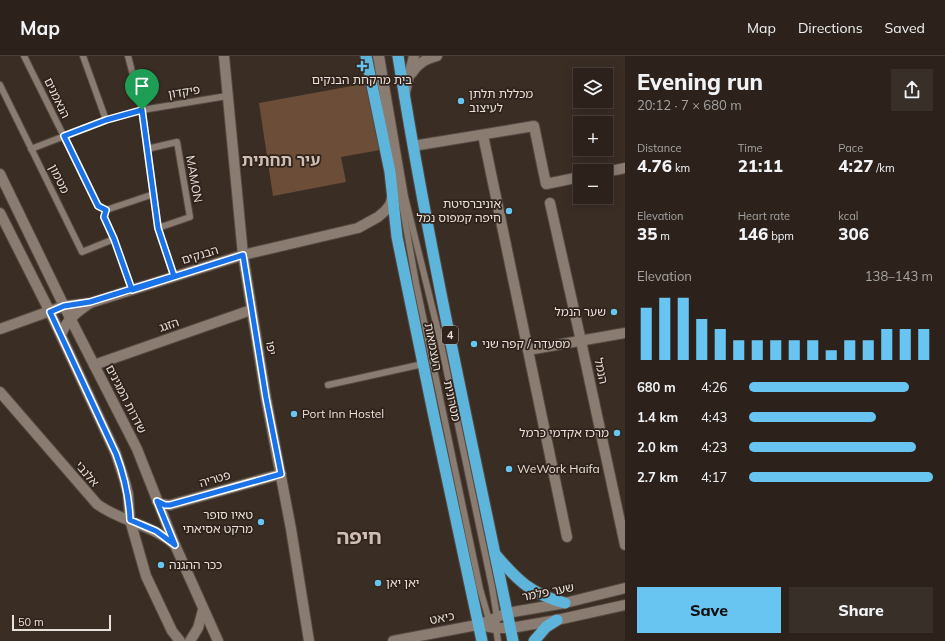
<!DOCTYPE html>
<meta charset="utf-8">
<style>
:root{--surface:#2c221b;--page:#382f28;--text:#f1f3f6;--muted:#a6a4a3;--line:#483f3a;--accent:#68c4f0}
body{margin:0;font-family:Mulish,"Noto Sans Hebrew",sans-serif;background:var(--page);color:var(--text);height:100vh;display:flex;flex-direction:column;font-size:15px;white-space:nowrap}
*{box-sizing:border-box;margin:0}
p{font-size:13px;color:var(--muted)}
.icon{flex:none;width:22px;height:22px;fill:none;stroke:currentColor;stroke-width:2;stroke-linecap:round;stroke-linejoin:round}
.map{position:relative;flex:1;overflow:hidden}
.sheet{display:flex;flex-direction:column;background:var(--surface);width:320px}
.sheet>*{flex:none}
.fabs{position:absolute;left:573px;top:12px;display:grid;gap:8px}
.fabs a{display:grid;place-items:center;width:40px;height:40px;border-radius:0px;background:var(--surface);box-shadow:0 2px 10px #0003,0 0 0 1px var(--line);font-size:20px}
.scale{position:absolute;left:12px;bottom:10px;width:99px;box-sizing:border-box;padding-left:4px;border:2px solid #e8e0da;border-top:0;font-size:11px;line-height:14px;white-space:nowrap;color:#e8e0da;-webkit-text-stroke:3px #30231b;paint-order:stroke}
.pin{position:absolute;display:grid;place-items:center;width:34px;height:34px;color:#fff;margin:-41px -17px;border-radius:50% 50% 50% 0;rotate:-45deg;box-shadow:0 0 4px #0007}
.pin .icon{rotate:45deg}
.round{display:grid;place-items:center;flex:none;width:42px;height:42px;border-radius:0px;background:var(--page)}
.head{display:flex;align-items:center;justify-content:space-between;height:68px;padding:0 12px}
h1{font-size:22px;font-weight:800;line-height:30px}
.stats{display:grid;grid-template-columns:repeat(3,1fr);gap:6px;height:68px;padding:4px 12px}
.stats div{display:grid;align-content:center}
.stats b{font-size:17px;font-weight:800}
.stats small{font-size:11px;font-weight:400}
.stats p{font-size:11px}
.chart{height:112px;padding:8px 12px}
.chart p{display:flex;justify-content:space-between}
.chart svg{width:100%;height:72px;margin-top:4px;stroke:var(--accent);stroke-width:6}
.action{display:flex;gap:8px;margin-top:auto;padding:8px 12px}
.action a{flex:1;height:46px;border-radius:0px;background:var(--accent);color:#111;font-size:16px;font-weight:800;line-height:46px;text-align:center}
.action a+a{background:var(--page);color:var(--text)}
ul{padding:0 12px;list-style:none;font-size:13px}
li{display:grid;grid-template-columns:64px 48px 1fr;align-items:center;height:30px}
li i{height:10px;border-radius:5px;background:var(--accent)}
header{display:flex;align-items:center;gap:24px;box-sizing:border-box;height:56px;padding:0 20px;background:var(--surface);border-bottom:1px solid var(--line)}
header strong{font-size:19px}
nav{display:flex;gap:22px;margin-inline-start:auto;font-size:14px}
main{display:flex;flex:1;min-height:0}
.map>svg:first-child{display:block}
.green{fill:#6c4d38}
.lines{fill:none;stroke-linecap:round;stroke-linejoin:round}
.service-casing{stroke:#554a42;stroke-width:8}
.minor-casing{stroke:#554a42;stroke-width:12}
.tertiary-casing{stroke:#554a42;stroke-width:12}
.trunk-casing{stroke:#554a42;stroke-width:13}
.service{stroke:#8b7c72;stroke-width:6}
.minor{stroke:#8b7c72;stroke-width:10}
.tertiary{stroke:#8b7c72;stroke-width:10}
.trunk{stroke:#5eb5dc;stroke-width:11}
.route-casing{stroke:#fff;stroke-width:8}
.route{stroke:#1a73e8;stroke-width:5}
.poi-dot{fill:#68c4f0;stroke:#30231b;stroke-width:1.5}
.labels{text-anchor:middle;stroke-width:3.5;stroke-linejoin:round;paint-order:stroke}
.shield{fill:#30231b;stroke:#b1a7a1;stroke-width:1}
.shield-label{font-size:11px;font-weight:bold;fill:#e8e0da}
.poi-label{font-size:12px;fill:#e8e0da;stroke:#30231b;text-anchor:start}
.street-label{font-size:12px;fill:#e8e0da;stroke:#30231b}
.district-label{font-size:16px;font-weight:bold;fill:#cebdb2;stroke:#30231b}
.town-label{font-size:20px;font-weight:bold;fill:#cebdb2;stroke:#30231b}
</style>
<header>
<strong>Map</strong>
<nav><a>Map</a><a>Directions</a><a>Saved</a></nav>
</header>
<main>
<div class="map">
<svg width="625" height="585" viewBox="0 0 625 585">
<rect width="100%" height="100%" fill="#3a2d24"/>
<path class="green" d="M368 27 380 94 341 101 346 126 273 140 259 47Z"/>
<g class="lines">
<defs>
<g id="service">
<path d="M24 0 98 149 106 154"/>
<path d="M83 0 106 64"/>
<path d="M128 0 142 54 158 172 174 220"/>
<path d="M376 0 416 227 480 533 489 564 491 567"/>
<path d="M381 0 405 141 440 283 492 531 497 561 496 572 498 585"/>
<path d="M0 29 82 196 114 183"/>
<path d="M31 93 106 64 142 54 227 40"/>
<path d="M147 93 177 86 190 161 158 172"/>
<path d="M106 154 104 161 114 183 132 234"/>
<path d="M106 154 154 138"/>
<path d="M328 329 423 308"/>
</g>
<g id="minor">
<path d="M224 0 243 199 266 342 291 473 309 585"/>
<path d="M412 17C418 7 426 3 437 0"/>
<path d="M404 40 414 0"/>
<path d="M483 79 567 481"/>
<path d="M413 90 534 70 546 128 580 121"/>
<path d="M606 116 625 112"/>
<path d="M550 147 581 285 625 489"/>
<path d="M0 273 64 250 90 247 243 199 358 172 378 161 385 155 390 149 393 138"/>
<path d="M528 294 625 277"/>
<path d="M94 309 251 254"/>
<path d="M0 336 97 448C121 466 152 468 175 489"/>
<path d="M157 445 160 448 170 449 281 418"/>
<path d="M478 569 507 557 565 547 625 532"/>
<path d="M393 585 477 569 496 572H511L557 564 625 549"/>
</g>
<g id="tertiary">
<path d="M0 118 64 250 137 393 175 489 218 585"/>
<path d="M0 157 50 256 116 398 125 426 128 438 130 464 146 520 172 575 180 585"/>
<path d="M61 279C66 264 78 255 90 247"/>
<path d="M190 585 198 572 203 554"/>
</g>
<g id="trunk">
<path d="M366 0 390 116 397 181 433 356 482 585"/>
<path d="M398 0C429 196 473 390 513 585"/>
<path d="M495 498C517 524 531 538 565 547"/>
<path d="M534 585 546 571 557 564"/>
</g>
</defs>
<use href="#service" class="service-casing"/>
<use href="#minor" class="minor-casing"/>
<use href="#tertiary" class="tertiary-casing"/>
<use href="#trunk" class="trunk-casing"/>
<use href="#service" class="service"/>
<use href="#minor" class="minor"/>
<use href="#tertiary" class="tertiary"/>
<use href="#trunk" class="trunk"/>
</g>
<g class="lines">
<defs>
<path id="route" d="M142 54 158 172 174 220 90 246 64 250 50 256 116 398C124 419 129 441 130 464L156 475 175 489 157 445 165 449H170L281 418 266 342 243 199 132 234 114 183 104 161 106 154 98 150 64 80 106 64 142 54"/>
</defs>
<use href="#route" class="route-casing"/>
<use href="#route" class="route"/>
</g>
<g class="poi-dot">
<path d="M360 4h4v4h4v4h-4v4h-4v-4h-4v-4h4z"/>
<circle cx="461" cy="45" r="4"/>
<circle cx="509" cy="155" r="4"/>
<circle cx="614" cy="256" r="4"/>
<circle cx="474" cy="288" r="4"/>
<circle cx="294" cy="358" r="4"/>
<circle cx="617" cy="377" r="4"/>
<circle cx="509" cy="413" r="4"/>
<circle cx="261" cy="466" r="4"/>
<circle cx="161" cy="509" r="4"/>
<circle cx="378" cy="527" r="4"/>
</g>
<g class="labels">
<rect class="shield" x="442" y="270" width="16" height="18" rx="3"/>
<g class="shield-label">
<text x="450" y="283">4</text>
</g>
<g class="poi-label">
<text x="362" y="28" text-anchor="middle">בית מרקחת הבנקים</text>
<text x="469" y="42">מכללת תלתן<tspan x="469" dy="14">לעיצוב</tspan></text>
<text x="501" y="152" text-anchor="end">אוניברסיטת<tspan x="501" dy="14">חיפה קמפוס נמל</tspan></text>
<text x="606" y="260" text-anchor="end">שער הנמל</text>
<text x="482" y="292">מסעדה / קפה שני</text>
<text x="302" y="362">Port Inn Hostel</text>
<text x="609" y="381" text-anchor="end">מרכז אקדמי כרמל</text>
<text x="517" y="417">WeWork Haifa</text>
<text x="253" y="463" text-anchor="end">טאיו סופר<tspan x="253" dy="14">מרקט אסיאתי</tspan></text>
<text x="169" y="513">ככר ההגנה</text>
<text x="386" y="531">יאן יאן</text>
</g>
<g class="street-label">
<text transform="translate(184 36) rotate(-9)" y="4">פיקדון</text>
<text transform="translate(57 42) rotate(64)" y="4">הנאמנים</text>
<text transform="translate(59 123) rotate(64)" y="4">מטמון</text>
<text transform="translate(194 123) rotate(80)" y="4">MAMON</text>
<text transform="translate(200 199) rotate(-17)" y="4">הבנקים</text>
<text transform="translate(169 269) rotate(-19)" y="4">הזגג</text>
<text transform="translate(433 291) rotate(79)" y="4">העצמאות</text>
<text transform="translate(271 292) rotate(81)" y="4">יפו</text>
<text transform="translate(601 315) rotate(78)" y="4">הנמל</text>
<text transform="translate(126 343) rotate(63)" y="4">שדרות המגינים</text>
<text transform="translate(452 345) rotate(78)" y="4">מטרונית</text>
<text transform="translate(87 418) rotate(49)" y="4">אלנבי</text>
<text transform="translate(215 423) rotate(-16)" y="4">פטריה</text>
<text transform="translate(548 536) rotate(-11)" y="4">שער פלמר</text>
<text transform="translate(442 562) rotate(-11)" y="4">כיאט</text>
</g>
<g class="district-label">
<text x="281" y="110">עיר תחתית</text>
</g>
<g class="town-label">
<text x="359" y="488">חיפה</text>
</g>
</g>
</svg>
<div class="fabs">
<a><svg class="icon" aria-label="layers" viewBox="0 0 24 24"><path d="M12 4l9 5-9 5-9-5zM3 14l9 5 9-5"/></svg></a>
<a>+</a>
<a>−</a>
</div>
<div class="scale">50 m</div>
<div class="pin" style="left:142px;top:54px;background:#1e9e55"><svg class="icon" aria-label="arrive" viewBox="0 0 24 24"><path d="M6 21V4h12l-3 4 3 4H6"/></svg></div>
</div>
<section class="sheet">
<div class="head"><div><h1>Evening run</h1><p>20:12 · 7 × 680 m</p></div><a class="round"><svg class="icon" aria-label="share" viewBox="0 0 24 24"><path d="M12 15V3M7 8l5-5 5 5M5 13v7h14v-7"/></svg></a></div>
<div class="stats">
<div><p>Distance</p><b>4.76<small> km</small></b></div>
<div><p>Time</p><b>21:11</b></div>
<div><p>Pace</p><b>4:27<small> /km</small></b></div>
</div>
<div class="stats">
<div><p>Elevation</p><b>35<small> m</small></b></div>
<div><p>Heart rate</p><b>146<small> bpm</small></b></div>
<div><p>kcal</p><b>306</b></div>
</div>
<div class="chart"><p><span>Elevation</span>138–143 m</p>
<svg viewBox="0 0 160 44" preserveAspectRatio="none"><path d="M5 44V12M15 44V6M25 44V6M35 44V19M45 44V25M55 44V32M65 44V32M75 44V32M85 44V32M95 44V32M105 44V38M115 44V32M125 44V32M135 44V25M145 44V25M155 44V25"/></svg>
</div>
<ul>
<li><b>680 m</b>4:26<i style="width:87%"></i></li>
<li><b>1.4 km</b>4:43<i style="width:69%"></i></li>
<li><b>2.0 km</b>4:23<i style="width:91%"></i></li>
<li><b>2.7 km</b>4:17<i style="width:100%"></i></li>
</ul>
<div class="action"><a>Save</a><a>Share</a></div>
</section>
</main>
